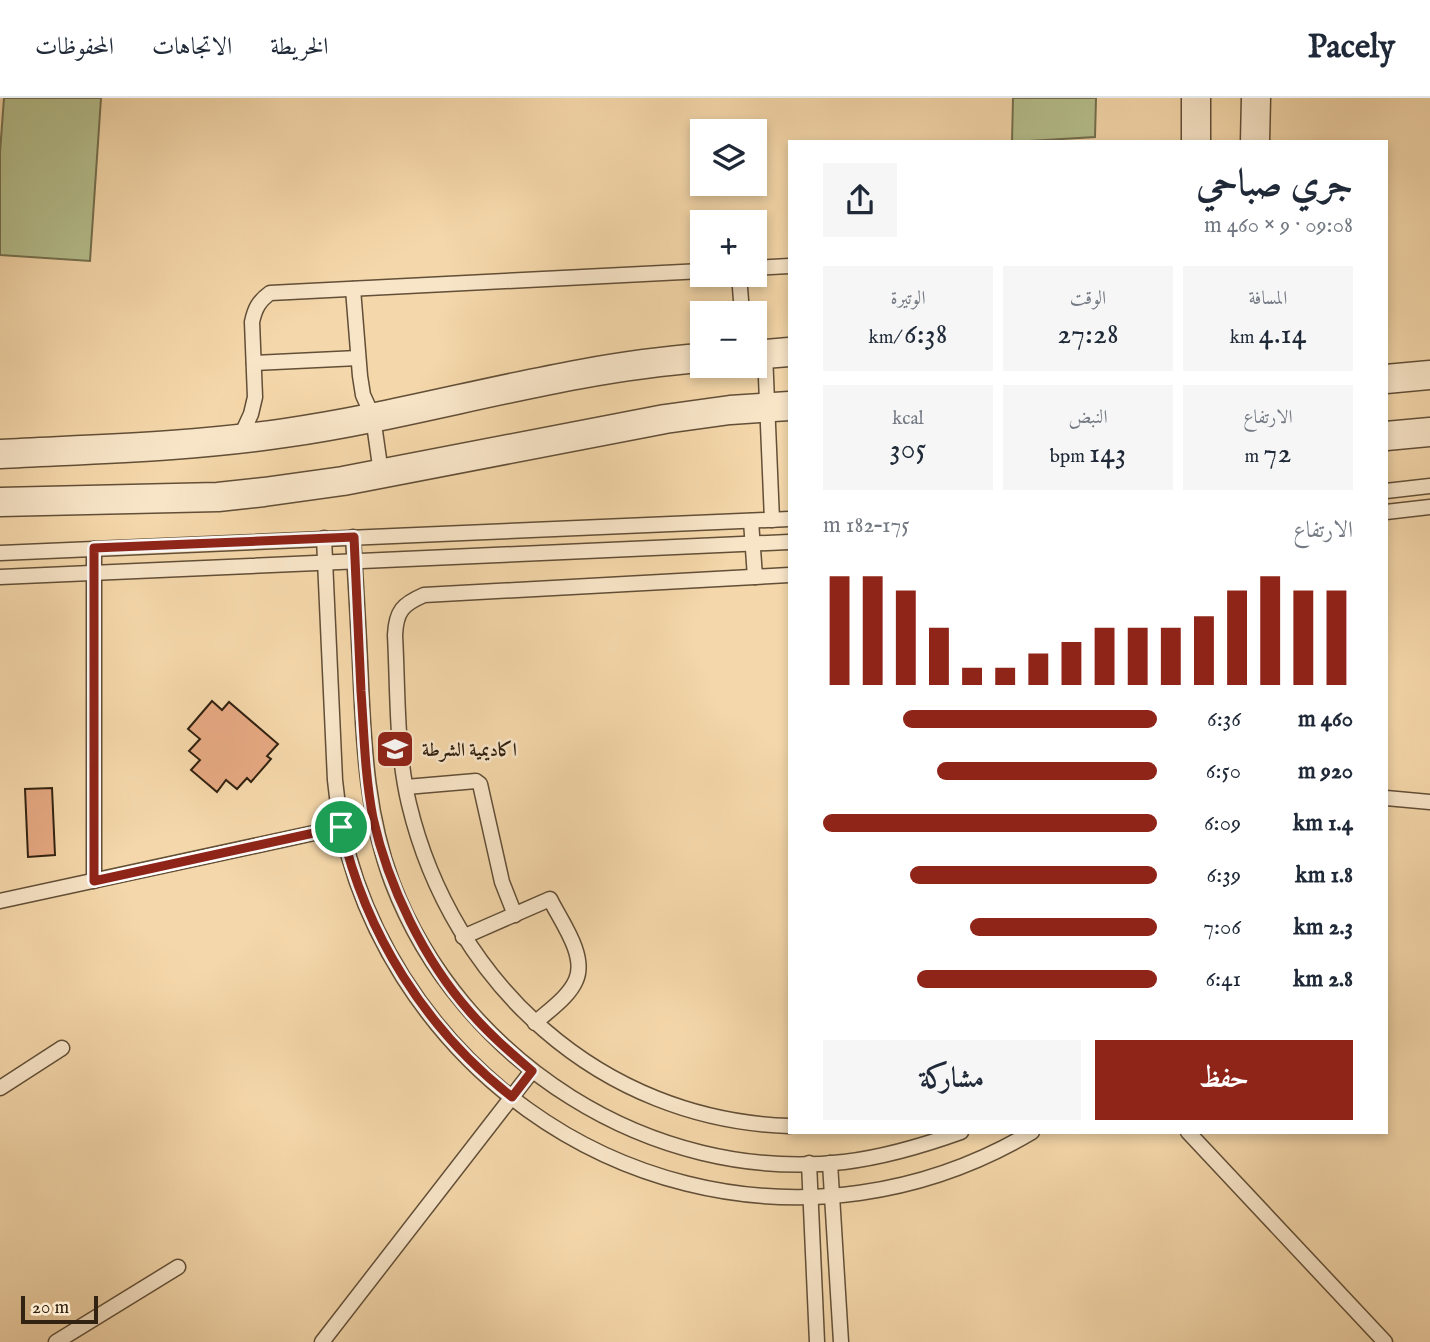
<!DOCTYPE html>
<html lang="ar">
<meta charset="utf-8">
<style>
:root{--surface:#fff;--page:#f6f6f7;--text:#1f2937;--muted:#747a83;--line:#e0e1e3;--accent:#8f2418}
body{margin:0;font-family:"IM FELL English",Amiri,serif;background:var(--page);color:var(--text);direction:rtl;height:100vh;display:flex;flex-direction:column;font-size:26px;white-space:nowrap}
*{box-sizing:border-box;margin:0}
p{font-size:23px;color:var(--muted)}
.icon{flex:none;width:38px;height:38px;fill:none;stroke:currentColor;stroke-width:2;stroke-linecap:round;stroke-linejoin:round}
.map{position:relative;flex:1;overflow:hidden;direction:ltr}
.side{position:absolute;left:788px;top:42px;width:600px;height:994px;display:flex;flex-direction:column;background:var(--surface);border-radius:0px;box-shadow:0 4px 10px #0003;direction:rtl}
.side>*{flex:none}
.fabs{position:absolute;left:690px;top:21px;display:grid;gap:14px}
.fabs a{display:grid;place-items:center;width:77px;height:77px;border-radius:0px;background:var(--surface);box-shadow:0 4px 10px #0003;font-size:35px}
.scale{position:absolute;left:21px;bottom:18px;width:77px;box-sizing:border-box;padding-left:7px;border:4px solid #322211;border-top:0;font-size:19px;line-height:24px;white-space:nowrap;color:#322211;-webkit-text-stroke:5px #f8e5c8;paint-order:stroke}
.pin{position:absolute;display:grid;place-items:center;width:60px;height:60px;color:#fff;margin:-30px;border:4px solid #fff;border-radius:50%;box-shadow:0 2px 7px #0007}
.round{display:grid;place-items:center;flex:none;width:74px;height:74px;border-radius:0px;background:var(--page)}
.summary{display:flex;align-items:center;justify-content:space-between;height:119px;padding:0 35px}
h1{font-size:38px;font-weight:600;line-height:52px}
.metrics{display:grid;grid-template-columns:repeat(3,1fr);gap:10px;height:119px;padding:7px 35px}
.metrics div{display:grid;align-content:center;border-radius:0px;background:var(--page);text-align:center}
.metrics b{font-size:30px;font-weight:600}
.metrics small{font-size:19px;font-weight:400}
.metrics p{font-size:19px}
.chart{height:196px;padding:14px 35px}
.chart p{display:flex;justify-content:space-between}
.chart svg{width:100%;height:126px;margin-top:7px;stroke:var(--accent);stroke-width:6}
.button{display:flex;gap:14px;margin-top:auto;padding:14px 35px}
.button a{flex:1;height:80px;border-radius:0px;background:var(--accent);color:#fff;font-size:28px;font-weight:600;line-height:80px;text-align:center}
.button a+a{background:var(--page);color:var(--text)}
ul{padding:0 35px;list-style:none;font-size:23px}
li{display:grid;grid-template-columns:112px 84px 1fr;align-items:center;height:52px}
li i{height:18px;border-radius:9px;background:var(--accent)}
header{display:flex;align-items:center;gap:42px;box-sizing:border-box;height:98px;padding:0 35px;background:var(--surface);border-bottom:2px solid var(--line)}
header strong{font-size:33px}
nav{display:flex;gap:38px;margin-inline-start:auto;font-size:24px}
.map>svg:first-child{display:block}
.green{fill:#b5bf8d;stroke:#74704f;stroke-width:2}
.building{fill:#e6a982;stroke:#322211;stroke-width:2}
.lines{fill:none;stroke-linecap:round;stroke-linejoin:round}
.lane-casing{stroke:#624f37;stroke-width:17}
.street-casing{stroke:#624f37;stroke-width:31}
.lane{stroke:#f8e5c8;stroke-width:14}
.street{stroke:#f8e5c8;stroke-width:28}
.route-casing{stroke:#fff;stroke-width:14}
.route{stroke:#8f2418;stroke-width:9}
.labels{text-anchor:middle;stroke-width:5;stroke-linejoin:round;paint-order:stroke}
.poi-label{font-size:19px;font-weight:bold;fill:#322211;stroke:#f8e5c8;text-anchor:start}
</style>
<header>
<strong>Pacely</strong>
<nav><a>الخريطة</a><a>الاتجاهات</a><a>المحفوظات</a></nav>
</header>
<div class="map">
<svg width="1430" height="1244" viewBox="0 0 1430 1244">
<rect width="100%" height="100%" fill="#f4d7aa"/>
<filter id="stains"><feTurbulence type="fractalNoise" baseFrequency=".00286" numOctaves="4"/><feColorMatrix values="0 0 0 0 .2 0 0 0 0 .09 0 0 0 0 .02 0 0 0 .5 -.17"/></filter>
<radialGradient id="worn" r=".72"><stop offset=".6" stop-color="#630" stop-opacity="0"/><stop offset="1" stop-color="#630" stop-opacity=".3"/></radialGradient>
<g class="green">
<path d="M4 0H101L90 163 0 157V54Z"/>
<path d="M1013 0H1096L1095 39 1012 44Z"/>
</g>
<g class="building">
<path d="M212 603 222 612 229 604 278 646 267 658 271 661 251 684 247 680 237 691 226 682 217 694 191 672 200 662 189 653 200 641 188 631Z"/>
<path d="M52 690 55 757 28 759 25 691Z"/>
</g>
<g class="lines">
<defs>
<g id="lane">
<path d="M754 170 789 168"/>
<path d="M739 177 742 215"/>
<path d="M353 191 360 278 363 297 373 319 381 375"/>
<path d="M765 256 772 422"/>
<path d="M254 265 358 260"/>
<path d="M240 340 251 316 255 299 252 224C255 210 259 203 270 195L702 173"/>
<path d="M1386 393 1430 388"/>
<path d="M1386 414 1430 409"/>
<path d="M751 423 755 479"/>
<path d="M353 439C356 488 359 537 361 586 364 654 368 720 392 784 460 963 651 1086 844 1064 885 1059 922 1048 961 1034"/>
<path d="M324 440 335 682C341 752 366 820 403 879 539 1093 813 1164 1032 1034"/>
<path d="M94 451V783"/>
<path d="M0 455 789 421"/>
<path d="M789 477 424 497C403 506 396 513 395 537 398 593 396 652 409 706 452 886 601 1022 789 1028"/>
<path d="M0 479 789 444"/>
<path d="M406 689 476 683 480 686 502 784 515 817"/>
<path d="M1386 700 1430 704"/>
<path d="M0 803 374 722"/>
<path d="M463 839 550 801C560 822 587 857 576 882 569 899 548 913 535 925"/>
<path d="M0 990 62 950"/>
<path d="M1188 1034 1385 1244"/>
<path d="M809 1065 817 1244"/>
<path d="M830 1065 841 1244"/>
<path d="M56 1244 178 1169"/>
<path d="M322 1244 532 973"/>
</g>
<g id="street">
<path d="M1196 44V0"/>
<path d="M1255 44 1256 0"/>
<path d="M754 257 789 254"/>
<path d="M1386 281 1430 277"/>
<path d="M1386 338 1430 334"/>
<path d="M0 356C95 351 191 349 285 335 425 315 561 270 702 260"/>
<path d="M0 404 218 399 264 394 343 383 665 321 730 312 789 308"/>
</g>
</defs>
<use href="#lane" class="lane-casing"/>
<use href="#street" class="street-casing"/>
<use href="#lane" class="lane"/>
<use href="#street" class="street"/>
</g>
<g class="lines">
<defs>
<path id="route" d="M354 439C356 490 359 542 361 593 364 636 365 678 373 720 388 788 424 862 470 914 489 936 510 954 532 973L512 999C426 932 365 835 341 729L94 783V450Z"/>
</defs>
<use href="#route" class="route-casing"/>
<use href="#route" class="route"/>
</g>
<defs>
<symbol id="university-square" viewBox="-11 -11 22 22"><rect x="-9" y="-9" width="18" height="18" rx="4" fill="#8f2418" stroke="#f8e5c8"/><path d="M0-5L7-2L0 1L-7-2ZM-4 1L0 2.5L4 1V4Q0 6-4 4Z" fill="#fff"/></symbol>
</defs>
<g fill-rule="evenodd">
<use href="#university-square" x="373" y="629" width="44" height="44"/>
</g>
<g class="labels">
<g class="poi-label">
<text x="422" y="658">اكاديمية الشرطة</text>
</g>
</g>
<rect width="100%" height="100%" filter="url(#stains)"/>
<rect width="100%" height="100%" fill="url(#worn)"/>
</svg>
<div class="fabs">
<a><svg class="icon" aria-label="layers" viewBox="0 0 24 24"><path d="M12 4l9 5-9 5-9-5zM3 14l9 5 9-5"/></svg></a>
<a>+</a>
<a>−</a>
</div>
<div class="scale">20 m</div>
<div class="pin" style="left:341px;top:729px;background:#1e9e55"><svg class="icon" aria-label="arrive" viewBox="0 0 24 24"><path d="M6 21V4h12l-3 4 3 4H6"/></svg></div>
<section class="side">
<div class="summary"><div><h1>جري صباحي</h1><p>09:08 · 9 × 460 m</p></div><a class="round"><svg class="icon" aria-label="share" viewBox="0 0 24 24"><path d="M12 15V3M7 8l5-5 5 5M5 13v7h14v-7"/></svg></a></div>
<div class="metrics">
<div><p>المسافة</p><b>4.14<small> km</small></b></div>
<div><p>الوقت</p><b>27:28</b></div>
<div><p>الوتيرة</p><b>6:38<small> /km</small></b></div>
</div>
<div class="metrics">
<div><p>الارتفاع</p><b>72<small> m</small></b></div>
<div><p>النبض</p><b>143<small> bpm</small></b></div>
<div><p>kcal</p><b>305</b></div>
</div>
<div class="chart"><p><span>الارتفاع</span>175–182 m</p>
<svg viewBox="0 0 160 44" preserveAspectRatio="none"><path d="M5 44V6M15 44V6M25 44V11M35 44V24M45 44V38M55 44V38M65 44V33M75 44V29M85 44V24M95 44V24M105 44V24M115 44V20M125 44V11M135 44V6M145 44V11M155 44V11"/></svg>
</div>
<ul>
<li><b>460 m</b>6:36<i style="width:76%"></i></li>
<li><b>920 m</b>6:50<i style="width:66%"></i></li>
<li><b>1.4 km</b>6:09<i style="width:100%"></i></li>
<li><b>1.8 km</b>6:39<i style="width:74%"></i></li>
<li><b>2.3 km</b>7:06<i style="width:56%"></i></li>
<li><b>2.8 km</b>6:41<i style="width:72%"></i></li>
</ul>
<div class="button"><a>حفظ</a><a>مشاركة</a></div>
</section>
</div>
